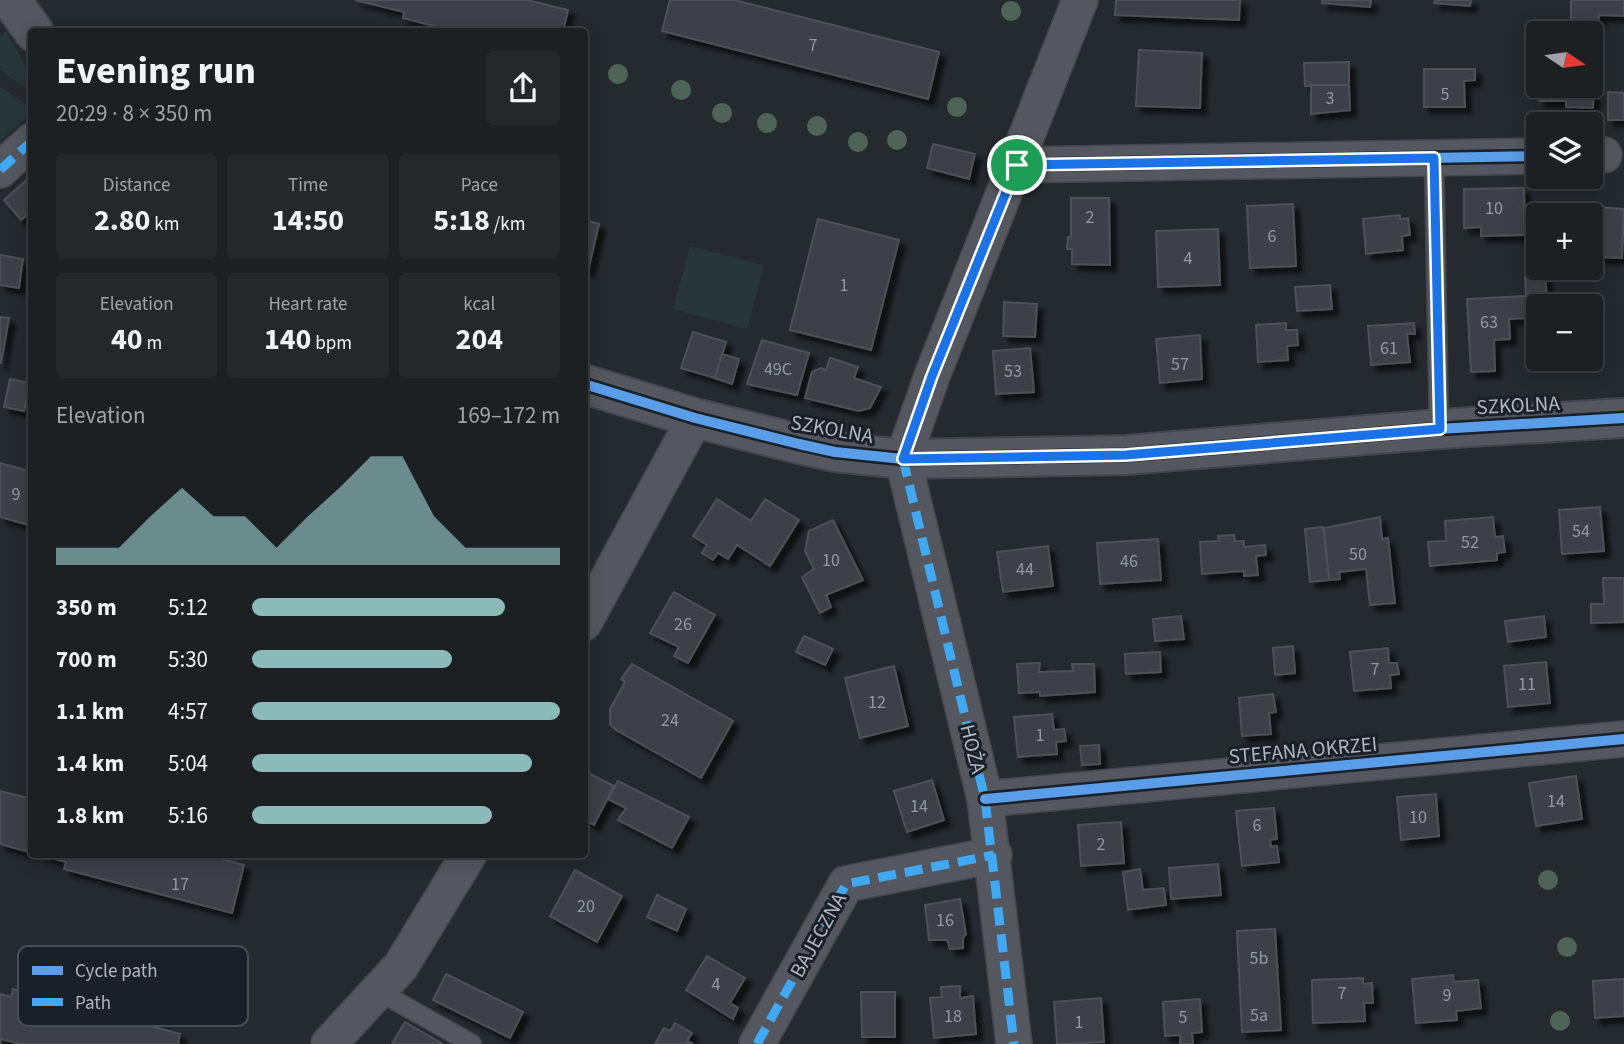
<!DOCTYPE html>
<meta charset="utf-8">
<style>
:root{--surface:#1c2023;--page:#25282b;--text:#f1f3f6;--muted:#a0a3a6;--line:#3a3e41;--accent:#8bbbb9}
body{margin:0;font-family:"Source Sans 3",sans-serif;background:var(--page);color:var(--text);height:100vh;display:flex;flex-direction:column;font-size:26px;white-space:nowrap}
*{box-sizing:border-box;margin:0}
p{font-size:23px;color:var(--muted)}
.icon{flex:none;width:38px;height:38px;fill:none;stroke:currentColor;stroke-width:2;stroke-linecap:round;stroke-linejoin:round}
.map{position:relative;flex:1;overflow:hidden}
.details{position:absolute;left:28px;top:28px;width:560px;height:830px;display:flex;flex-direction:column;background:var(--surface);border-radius:7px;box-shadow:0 4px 18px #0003,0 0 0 2px var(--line)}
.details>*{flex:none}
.needle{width:46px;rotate:103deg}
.fabs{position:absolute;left:1526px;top:21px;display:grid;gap:14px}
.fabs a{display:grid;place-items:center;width:77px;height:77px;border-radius:7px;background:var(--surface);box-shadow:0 4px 18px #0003,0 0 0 2px var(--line);font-size:35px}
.pin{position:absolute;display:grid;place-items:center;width:60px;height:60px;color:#fff;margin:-30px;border:4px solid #fff;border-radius:50%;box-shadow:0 2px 7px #0007}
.round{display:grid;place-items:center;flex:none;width:74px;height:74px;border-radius:7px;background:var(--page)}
.summary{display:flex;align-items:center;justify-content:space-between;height:119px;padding:0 28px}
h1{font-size:38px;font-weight:700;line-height:52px}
.figures{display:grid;grid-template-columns:repeat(3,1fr);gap:10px;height:119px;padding:7px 28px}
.figures div{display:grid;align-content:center;border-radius:7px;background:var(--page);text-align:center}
.figures b{font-size:30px;font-weight:700}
.figures small{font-size:19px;font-weight:400}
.figures p{font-size:19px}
.chart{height:196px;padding:14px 28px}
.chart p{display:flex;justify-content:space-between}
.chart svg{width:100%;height:126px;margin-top:7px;fill:var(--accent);opacity:.7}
ul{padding:0 28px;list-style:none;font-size:23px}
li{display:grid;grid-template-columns:112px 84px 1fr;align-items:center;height:52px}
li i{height:18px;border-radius:9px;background:var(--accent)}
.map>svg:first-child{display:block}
.green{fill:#273637}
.building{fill:#3d4146;stroke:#4d5157;stroke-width:2;filter:url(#shadow)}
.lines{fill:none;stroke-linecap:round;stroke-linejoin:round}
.service-casing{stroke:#42464a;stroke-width:21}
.minor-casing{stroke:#42464a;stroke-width:38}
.tertiary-casing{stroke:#42464a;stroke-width:42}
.service{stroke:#54585e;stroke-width:18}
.minor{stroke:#54585e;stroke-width:35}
.tertiary{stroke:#54585e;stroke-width:38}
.quiet{stroke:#3fa9f5;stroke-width:9;stroke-dasharray:18 9;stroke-linecap:butt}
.cycleway-casing{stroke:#1a2028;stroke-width:15}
.cycleway{stroke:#5a9eea;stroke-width:10}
.tree{fill:#4e6457}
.route-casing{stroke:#fff;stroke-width:14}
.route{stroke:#1a73e8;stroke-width:9}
.labels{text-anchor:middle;stroke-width:6;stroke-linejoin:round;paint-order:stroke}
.number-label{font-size:18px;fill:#9299a2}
.street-label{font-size:21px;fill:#aeb6c1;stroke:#1a2028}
.key{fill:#1a2028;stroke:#464d56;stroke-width:2}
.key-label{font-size:19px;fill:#aeb6c1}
</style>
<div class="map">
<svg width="1624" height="1044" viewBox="0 0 1624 1044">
<defs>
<filter id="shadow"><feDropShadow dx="6" dy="6" stdDeviation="2" flood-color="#0009"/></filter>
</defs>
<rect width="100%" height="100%" fill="#252a2f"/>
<g class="green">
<path d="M6 32 31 75V92L0 70V35Z"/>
<path d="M0 87 32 108 31 114 0 141Z"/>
<path d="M690 246 764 265 747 329 673 309Z"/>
</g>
<g class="building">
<path d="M355 0H527L568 10 563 32H457L403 18 404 12Z"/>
<path d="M670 0H734L939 52 928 99 662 31Z"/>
<path d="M1116 0H1240L1239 20 1115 15Z"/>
<path d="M1322 0H1371L1370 7 1322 3Z"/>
<path d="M1435 0H1471L1470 6 1434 3Z"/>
<path d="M1571 0H1624V16L1599 15 1598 24H1571Z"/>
<path d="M1139 50 1202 53 1200 108 1136 106Z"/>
<path d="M1349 62V85L1305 86 1304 63Z"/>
<path d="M1591 65 1594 66 1593 108 1566 107V101H1539V86H1591Z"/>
<path d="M1424 69H1475V80L1464 81 1465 107H1424Z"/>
<path d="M1311 85H1349L1350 110 1311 114Z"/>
<path d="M1608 92 1624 93V120H1608Z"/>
<path d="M933 144 975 154 969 179 927 168Z"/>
<path d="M32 175V211L21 220 4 200Z"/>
<path d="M1524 188 1525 235 1481 236V227L1464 228V189Z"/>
<path d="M1071 198H1109L1110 265 1072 264V249H1067L1068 237H1071Z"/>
<path d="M1293 204 1296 266 1250 268 1247 206Z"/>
<path d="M1595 207 1624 209 1622 258 1591 257V215H1578V211H1595Z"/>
<path d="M1400 215V219L1408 218 1410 235 1402 236 1403 250 1366 254 1363 219Z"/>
<path d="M818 219 899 240 871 350 790 330Z"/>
<path d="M584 220 599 224 588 271 584 270Z"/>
<path d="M1218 229 1220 285 1158 287 1156 231Z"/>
<path d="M0 255 23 259 19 288 0 285Z"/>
<path d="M1545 276 1548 306H1538V324L1528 325V318L1509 319 1510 339 1494 340 1495 371 1471 372 1467 299 1526 296 1525 277Z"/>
<path d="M1330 285 1332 309 1297 311 1295 287Z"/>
<path d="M1004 302 1037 304 1035 337 1003 336Z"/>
<path d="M0 317 9 318 1 363H0Z"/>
<path d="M1286 323V330H1297L1298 345 1287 346 1288 360 1258 362 1256 325Z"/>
<path d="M1414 323 1415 334H1407L1410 362 1371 365 1368 326Z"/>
<path d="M693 332 726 342 715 378 681 368Z"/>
<path d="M1200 335 1202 379 1160 383 1156 339Z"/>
<path d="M762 340 809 353 797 395 747 384Z"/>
<path d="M1030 348 1034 392 996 394 993 351Z"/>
<path d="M722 354 739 359 732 384 715 378Z"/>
<path d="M830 358 858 367 854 378 881 387 870 408 859 411 805 398 812 372 821 368 826 370Z"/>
<path d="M10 379 30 383 24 411 4 407Z"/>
<path d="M0 463 32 472V526L0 517Z"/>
<path d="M717 499 751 521 765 499 799 520 770 566 737 545 728 559 718 553 713 560 702 553 707 545 693 536Z"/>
<path d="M1600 507 1604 551 1562 554 1559 510Z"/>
<path d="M1380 517 1382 539 1388 538 1395 603 1370 605 1366 569 1339 572 1340 579 1329 580 1324 528Z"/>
<path d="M1493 517 1495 537 1503 536 1505 552 1497 553V560L1430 566 1428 542 1446 541 1445 521Z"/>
<path d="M833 520 863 580 826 595 831 607 820 613 802 577 814 569 805 551 809 531Z"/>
<path d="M1323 527 1329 580 1310 582 1305 529Z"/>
<path d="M1234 535 1235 541H1244V547L1265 545 1266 555 1256 556 1258 575 1244 576V571L1202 574 1200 542 1219 541 1218 536Z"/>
<path d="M1158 539 1161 580 1100 584 1097 543Z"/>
<path d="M1048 546 1053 586 1003 592 997 552Z"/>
<path d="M1603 578H1624V622L1591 623V604H1604Z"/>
<path d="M674 592 715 615 688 663 674 656 679 647 650 633Z"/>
<path d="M1181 616 1184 639 1155 641 1153 619Z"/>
<path d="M1544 616 1546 637 1508 642 1505 621Z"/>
<path d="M804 636 833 649 825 665 796 652Z"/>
<path d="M1293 646 1295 673 1275 675 1273 648Z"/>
<path d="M1388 648 1389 663H1397L1399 674 1390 675 1391 688 1354 691 1350 652Z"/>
<path d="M1160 652 1161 672 1126 674 1125 654Z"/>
<path d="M1546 662 1550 703 1508 707 1504 666Z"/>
<path d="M1040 663 1039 672 1073 671 1072 664H1094L1095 692 1040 696V692L1019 693 1017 664Z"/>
<path d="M632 664 733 721 701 778 616 730 610 724V709L625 682 621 679Z"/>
<path d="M894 666 908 726 860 738 845 678Z"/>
<path d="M1273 694 1276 712 1269 713 1271 734 1242 736 1239 698Z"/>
<path d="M1052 714 1054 730 1064 729 1066 741 1056 742 1057 754 1018 757 1014 717Z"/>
<path d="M1099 745 1100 764 1082 765 1080 746Z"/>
<path d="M584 771 614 786 594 825 584 820Z"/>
<path d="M1576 776 1582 819 1536 826 1529 783Z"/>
<path d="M932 780 944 820 907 832 894 791Z"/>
<path d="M618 781 689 817 672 848 618 820 626 808 608 799Z"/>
<path d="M0 791 32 799V853L0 844Z"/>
<path d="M1436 794 1439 836 1401 840 1397 797Z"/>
<path d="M1274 808 1277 839 1270 840 1271 847 1277 846 1279 862 1242 866 1236 811Z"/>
<path d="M1121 822 1124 863 1081 866 1078 825Z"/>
<path d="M36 854H201L244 865 232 913 64 869 66 862Z"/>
<path d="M1218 864 1221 895 1171 899 1169 868Z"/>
<path d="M1140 869 1143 890 1164 888 1166 905 1128 910 1123 872Z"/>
<path d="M575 870 622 896 597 942 550 916Z"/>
<path d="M657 895 686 909 677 931 647 917Z"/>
<path d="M960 899 966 934 963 938V948L950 949 947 940H929L925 905Z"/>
<path d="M1275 929 1281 1030 1242 1032 1237 931Z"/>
<path d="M707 956 745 978 730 1003 738 1008 733 1019 686 990Z"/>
<path d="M446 974 523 1012 510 1038 433 1000Z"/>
<path d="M1453 975 1454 982 1478 980 1481 1008 1456 1011 1457 1020 1416 1023 1412 979Z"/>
<path d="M1363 978V984L1372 983 1373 1003H1364L1365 1021 1313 1023 1312 980Z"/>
<path d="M1624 979V1016L1595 1018 1593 981Z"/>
<path d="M960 986V998L973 996 976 1034 934 1038 930 998 942 997 941 987Z"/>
<path d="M13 989 180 1034 178 1044H21L1 1039 0 1044V994L11 997Z"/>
<path d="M861 992H895V1037H862Z"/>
<path d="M1101 998 1104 1042 1057 1044 1054 1002Z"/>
<path d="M1200 999 1202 1032 1192 1033 1193 1044H1180V1035L1165 1036 1163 1002Z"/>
<path d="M405 1022 443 1044H392Z"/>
<path d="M675 1023 692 1033 687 1041 693 1044H655L664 1028 670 1031Z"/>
</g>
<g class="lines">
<defs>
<g id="service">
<path d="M1434 158 1439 429"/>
<path d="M380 992 472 1044"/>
</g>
<g id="minor">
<path d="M1591 155H1604"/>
<path d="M1017 165 1538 156"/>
<path d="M0 170 32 141"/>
<path d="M584 623 695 418"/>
<path d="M985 799 1624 739"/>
<path d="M329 1044 401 966 469 854"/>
<path d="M757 1044 846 884 994 855"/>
<path d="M1014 1044 985 799 903 459 932 376 1080 0"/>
</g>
<g id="tertiary">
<path d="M11 0 34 32"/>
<path d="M584 384 695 418 799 444 835 452 903 459 1126 455 1439 429 1624 418"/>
</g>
</defs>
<use href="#service" class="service-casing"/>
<use href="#minor" class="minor-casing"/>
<use href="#tertiary" class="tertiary-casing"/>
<use href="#service" class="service"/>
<use href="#minor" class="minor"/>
<use href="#tertiary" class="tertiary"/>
<g class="quiet">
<path d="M0 170 32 141"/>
<path d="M903 459 985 799 1014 1044"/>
<path d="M757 1044 846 884 994 855"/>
</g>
<defs>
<g id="cycleway">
<path d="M1017 165 1538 156"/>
<path d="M584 384 695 418 799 444 835 452 903 459 1126 455 1439 429 1624 418"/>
<path d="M985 799 1624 739"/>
</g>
</defs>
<use href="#cycleway" class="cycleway-casing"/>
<use href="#cycleway" class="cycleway"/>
</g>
<g class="tree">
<circle cx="1011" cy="11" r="10"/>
<circle cx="618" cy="74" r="10"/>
<circle cx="681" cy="90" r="10"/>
<circle cx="957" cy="107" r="10"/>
<circle cx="722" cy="113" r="10"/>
<circle cx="767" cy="123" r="10"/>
<circle cx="817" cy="126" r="10"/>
<circle cx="897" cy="140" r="10"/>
<circle cx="858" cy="142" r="10"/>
<circle cx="1548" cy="880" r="10"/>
<circle cx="1567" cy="947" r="10"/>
<circle cx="1560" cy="1021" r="10"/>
</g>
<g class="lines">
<defs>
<path id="route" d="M1434 158 1440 429 1126 455 903 459 932 376 1017 165Z"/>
</defs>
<use href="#route" class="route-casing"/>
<use href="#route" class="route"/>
</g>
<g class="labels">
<g class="number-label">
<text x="813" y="51">7</text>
<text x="1445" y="100">5</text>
<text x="1330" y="104">3</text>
<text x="1494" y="214">10</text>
<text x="1090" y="223">2</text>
<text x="1272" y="242">6</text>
<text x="1188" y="264">4</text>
<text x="844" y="291">1</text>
<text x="1489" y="328">63</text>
<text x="1389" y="354">61</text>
<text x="1180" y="370">57</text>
<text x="778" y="375">49C</text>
<text x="1013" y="377">53</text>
<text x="16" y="500">9</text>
<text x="1581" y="537">54</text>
<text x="1470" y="548">52</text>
<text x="1358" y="560">50</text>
<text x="831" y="566">10</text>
<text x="1129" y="567">46</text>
<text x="1025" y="575">44</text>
<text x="683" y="630">26</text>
<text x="1375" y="675">7</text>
<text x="1527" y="690">11</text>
<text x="877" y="708">12</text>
<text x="670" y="726">24</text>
<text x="1040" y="741">1</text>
<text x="1556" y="807">14</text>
<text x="919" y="812">14</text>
<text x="1418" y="823">10</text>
<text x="1257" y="831">6</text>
<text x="1101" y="850">2</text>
<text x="180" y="890">17</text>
<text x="586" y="912">20</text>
<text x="945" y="926">16</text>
<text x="1259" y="964">5b</text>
<text x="716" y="990">4</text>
<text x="1342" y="999">7</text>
<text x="1447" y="1001">9</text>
<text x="1259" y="1021">5a</text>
<text x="953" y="1022">18</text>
<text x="1183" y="1023">5</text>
<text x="1079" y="1028">1</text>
</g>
<g class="street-label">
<text transform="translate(1518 405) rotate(-3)" y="7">SZKOLNA</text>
<text transform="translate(832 429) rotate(10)" y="7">SZKOLNA</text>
<text transform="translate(973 749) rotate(76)" y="7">HOŻA</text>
<text transform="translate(1303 750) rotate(-5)" y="7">STEFANA OKRZEI</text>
<text transform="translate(818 935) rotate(-61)" y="7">BAJECZNA</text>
</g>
</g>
<rect x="18" y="946" width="230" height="80" rx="10" class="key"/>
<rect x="32" y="966" width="31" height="9" fill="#5a9eea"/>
<rect x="32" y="998" width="31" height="8" fill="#3fa9f5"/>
<g class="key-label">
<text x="75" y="977">Cycle path</text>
<text x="75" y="1009">Path</text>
</g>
</svg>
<div class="fabs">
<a><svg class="needle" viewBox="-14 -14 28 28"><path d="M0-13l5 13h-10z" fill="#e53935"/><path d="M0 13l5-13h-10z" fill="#a0a3a6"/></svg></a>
<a><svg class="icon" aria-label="layers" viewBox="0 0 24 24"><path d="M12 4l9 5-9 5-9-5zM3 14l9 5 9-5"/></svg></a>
<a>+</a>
<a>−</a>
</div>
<div class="pin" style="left:1017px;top:165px;background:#1e9e55"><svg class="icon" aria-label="arrive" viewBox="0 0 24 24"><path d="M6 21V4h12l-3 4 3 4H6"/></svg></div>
<section class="details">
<div class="summary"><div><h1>Evening run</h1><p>20:29 · 8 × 350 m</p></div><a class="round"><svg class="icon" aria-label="share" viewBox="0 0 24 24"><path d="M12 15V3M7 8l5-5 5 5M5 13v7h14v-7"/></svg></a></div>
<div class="figures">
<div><p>Distance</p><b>2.80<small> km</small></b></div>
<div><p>Time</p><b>14:50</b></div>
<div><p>Pace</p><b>5:18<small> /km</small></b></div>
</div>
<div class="figures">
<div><p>Elevation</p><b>40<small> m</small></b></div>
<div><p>Heart rate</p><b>140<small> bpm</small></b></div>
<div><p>kcal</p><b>204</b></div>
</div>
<div class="chart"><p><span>Elevation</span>169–172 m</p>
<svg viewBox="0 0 160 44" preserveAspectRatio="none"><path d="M0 44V38L10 38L20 38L30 27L40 17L50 27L60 27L70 38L80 27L90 17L100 6L110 6L120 27L130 38L140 38L150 38L160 38V44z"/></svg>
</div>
<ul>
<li><b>350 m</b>5:12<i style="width:82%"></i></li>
<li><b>700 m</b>5:30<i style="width:65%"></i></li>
<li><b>1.1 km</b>4:57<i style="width:100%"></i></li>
<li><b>1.4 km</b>5:04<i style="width:91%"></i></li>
<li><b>1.8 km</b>5:16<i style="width:78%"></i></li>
</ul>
</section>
</div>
